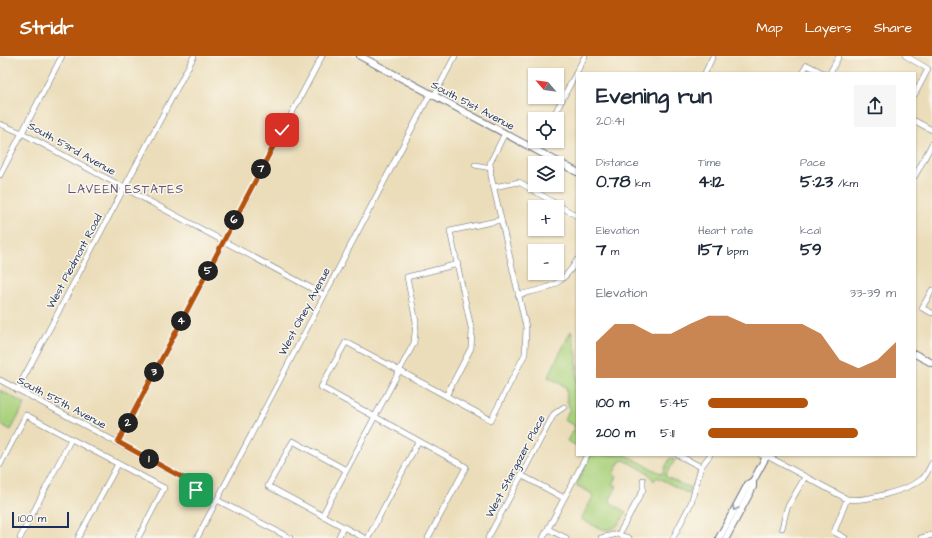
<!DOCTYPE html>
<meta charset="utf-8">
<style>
:root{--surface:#fff;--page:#f6f6f7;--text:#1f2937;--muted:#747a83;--accent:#b45309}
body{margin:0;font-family:"Architects Daughter",sans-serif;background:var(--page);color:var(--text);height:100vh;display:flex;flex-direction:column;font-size:15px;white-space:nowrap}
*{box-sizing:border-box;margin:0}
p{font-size:13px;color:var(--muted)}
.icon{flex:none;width:22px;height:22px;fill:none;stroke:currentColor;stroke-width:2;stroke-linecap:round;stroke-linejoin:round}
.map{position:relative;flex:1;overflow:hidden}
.panel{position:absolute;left:576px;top:16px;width:340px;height:384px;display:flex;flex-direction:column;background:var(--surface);border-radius:0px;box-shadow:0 1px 3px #0004}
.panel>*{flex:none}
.needle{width:26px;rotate:298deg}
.controls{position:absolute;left:528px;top:12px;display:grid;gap:8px}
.controls a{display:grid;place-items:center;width:36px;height:36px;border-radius:0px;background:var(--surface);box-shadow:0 1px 3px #0004;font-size:20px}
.scale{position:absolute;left:12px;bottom:10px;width:57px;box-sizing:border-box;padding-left:4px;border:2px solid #1b2f5e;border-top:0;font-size:11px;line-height:14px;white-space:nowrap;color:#1b2f5e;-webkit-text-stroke:3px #fbf7ec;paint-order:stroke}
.pin{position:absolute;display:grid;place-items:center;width:34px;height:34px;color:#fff;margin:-17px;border-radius:8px;box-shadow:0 2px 6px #0006}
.km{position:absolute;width:20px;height:20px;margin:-10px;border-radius:50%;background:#222;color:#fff;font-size:11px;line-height:20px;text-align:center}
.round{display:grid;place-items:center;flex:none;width:42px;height:42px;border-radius:0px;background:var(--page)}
.headline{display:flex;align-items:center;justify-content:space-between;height:68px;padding:0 20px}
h1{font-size:22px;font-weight:700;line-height:30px}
.figures{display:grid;grid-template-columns:repeat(3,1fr);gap:6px;height:68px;padding:4px 20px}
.figures div{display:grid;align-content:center}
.figures b{font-size:17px;font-weight:700}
.figures small{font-size:11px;font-weight:400}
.figures p{font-size:11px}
.chart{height:112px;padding:8px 20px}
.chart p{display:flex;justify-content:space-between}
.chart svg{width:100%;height:72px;margin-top:4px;fill:var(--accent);opacity:.7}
ul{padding:0 20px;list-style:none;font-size:13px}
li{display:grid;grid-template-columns:64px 48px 1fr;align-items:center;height:30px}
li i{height:10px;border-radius:5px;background:var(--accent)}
header{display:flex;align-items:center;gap:24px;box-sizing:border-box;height:56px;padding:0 20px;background:var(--accent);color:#fff}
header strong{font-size:19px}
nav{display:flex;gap:22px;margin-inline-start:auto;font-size:14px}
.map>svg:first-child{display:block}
.green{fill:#a9d17b;stroke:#62806c}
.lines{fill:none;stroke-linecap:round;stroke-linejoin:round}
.minor-casing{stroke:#646c7e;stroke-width:6}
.major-casing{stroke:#646c7e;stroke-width:8}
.minor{stroke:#fff;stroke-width:5}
.major{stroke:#fff;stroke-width:6}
.oneway{stroke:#8d97ae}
.route-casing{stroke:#fff;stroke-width:8}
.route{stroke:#b45309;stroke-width:5}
.labels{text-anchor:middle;stroke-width:3;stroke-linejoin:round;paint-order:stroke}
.street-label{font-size:11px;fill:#1b2f5e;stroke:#fbf7ec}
.neighbourhood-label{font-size:12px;letter-spacing:1px;fill:#5c517b;stroke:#fbf7ec}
</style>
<header>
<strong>Stridr</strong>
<nav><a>Map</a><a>Layers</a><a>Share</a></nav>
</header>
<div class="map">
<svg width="932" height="482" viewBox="0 0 932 482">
<rect width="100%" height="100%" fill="#fbf7ec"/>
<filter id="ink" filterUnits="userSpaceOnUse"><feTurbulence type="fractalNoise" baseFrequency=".025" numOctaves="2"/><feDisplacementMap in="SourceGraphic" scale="8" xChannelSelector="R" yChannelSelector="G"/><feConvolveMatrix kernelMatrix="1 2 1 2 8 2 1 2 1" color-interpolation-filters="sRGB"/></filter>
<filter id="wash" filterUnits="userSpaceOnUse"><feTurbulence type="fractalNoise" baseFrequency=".012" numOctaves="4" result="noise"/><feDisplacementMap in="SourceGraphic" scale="16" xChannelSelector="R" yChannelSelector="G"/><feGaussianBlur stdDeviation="0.9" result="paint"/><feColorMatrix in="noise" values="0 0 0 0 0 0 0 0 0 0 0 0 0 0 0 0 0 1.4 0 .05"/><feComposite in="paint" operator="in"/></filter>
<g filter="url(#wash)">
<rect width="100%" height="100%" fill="#ebddb9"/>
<g class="green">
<path d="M571 275 577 299V390L567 385 575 370 564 364 570 353 567 345 566 331 548 321Z"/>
<path d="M0 334 25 348 11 374 0 368Z"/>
<path d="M591 399H626L662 418 670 402 675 404 665 420 682 429 690 431 689 438 657 421 654 425 647 416 624 404 620 405 613 418 617 421 613 428 617 430 610 443 611 447 626 456C613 482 604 475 581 463L593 441 591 437 576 429Z"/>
</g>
</g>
<g filter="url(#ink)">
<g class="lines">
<defs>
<g id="minor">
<path d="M906 0 928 13 915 38"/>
<path d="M705 17 713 0"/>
<path d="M802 17 807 9 823 17"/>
<path d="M830 17 839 0"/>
<path d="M434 40 455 0"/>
<path d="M552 63 585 0"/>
<path d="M915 65 932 74"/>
<path d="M0 68 22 77 324 239"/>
<path d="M535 93 540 85"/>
<path d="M475 109 491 112"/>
<path d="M0 119 62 0"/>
<path d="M915 120 932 88"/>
<path d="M494 131 519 126 577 160"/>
<path d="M932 234 922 252 932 257"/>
<path d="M518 239C547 232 561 232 577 204"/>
<path d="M0 324 187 424 196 434"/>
<path d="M17 334 194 0"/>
<path d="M446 340 471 292 472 276 450 175 501 164"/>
<path d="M118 386 322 0"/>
<path d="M678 399 701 411"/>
<path d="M761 399 767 400 847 443C865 446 908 434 922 423 927 419 929 412 932 407"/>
<path d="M0 409 26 359 164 432 138 482"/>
<path d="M346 414 293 385 268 430 364 482"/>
<path d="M521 419 564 442"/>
<path d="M217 444 290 482"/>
<path d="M322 460 414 287 416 266 407 221 458 208"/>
<path d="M782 472 787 452 805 421"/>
<path d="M548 473 566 482"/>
<path d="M619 478 643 434V424"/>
<path d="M20 482 71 383"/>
<path d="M78 482 118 408"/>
<path d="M197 482 430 38"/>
<path d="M338 482 343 472"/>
<path d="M368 482 418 386"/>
<path d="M428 482 466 411 321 331 346 286 491 364 525 298 526 271 491 120 490 107 505 77"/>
<path d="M488 482 554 358 564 351"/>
<path d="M543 482 587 399"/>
<path d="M601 482 617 478 629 482"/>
<path d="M673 482 691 447 701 411 710 399"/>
<path d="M845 482 834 476 847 443"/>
<path d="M921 482 932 479"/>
</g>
<g id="major">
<path d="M360 0 577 116"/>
<path d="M915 298 932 307"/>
<path d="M719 482 748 428 753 425"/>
<path d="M726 482 753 431V425L767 399"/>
</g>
</defs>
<use href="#minor" class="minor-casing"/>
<use href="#major" class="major-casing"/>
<use href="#minor" class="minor"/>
<use href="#major" class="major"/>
</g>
<defs><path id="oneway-chevron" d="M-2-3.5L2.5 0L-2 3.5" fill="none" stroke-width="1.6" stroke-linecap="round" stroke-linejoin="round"/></defs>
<use class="oneway" href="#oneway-chevron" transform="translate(735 452) rotate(118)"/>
</g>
<g class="lines" filter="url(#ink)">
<defs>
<path id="route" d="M196 434 187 424 118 386 282 74"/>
</defs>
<use href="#route" class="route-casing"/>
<use href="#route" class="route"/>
</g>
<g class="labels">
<g class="street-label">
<text transform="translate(473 49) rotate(28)" y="4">South 51st Avenue</text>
<text transform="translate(72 92) rotate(29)" y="4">South 53rd Avenue</text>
<text transform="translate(74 205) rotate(-62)" y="4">West Piedmont Road</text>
<text transform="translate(304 255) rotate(-62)" y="4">West Olney Avenue</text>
<text transform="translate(62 346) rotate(28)" y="4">South 55th Avenue</text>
<text transform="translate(515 410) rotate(-62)" y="4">West Stargazer Place</text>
</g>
<g class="neighbourhood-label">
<text x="126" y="137">LAVEEN ESTATES</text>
</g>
</g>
</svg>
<div class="controls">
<a><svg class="needle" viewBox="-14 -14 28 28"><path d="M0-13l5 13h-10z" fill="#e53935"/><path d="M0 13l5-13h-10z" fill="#747a83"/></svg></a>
<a><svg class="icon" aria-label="locate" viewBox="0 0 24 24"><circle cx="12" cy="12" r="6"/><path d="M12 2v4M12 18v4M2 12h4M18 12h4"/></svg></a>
<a><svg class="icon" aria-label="layers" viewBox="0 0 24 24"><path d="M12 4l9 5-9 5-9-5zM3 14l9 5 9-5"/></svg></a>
<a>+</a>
<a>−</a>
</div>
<div class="scale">100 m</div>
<div class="pin" style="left:196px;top:434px;background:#1e9e55"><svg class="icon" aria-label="arrive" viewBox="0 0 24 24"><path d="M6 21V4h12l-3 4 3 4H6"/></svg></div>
<div class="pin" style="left:282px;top:74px;background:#d93025"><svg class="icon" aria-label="check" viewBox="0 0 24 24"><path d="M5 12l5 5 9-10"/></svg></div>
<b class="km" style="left:149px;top:403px">1</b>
<b class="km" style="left:128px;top:367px">2</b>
<b class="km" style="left:154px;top:316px">3</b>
<b class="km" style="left:181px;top:265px">4</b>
<b class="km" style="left:208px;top:215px">5</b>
<b class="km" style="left:234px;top:164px">6</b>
<b class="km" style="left:261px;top:113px">7</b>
<section class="panel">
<div class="headline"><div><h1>Evening run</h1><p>20:41</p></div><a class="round"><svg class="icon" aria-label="share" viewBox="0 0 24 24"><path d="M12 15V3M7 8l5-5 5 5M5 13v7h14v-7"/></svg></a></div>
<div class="figures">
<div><p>Distance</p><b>0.78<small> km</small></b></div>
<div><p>Time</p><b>4:12</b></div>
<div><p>Pace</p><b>5:23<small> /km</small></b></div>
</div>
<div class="figures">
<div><p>Elevation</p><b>7<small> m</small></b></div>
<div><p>Heart rate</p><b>157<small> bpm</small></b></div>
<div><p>kcal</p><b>59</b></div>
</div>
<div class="chart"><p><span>Elevation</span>33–39 m</p>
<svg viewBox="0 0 160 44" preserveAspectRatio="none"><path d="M0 44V22L10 11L20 11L30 17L40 17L50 11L60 6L70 6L80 11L90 11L100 11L110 11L120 17L130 33L140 38L150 33L160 22V44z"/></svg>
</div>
<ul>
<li><b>100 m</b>5:45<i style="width:53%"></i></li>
<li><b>200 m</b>5:11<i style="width:80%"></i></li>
</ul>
</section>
</div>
